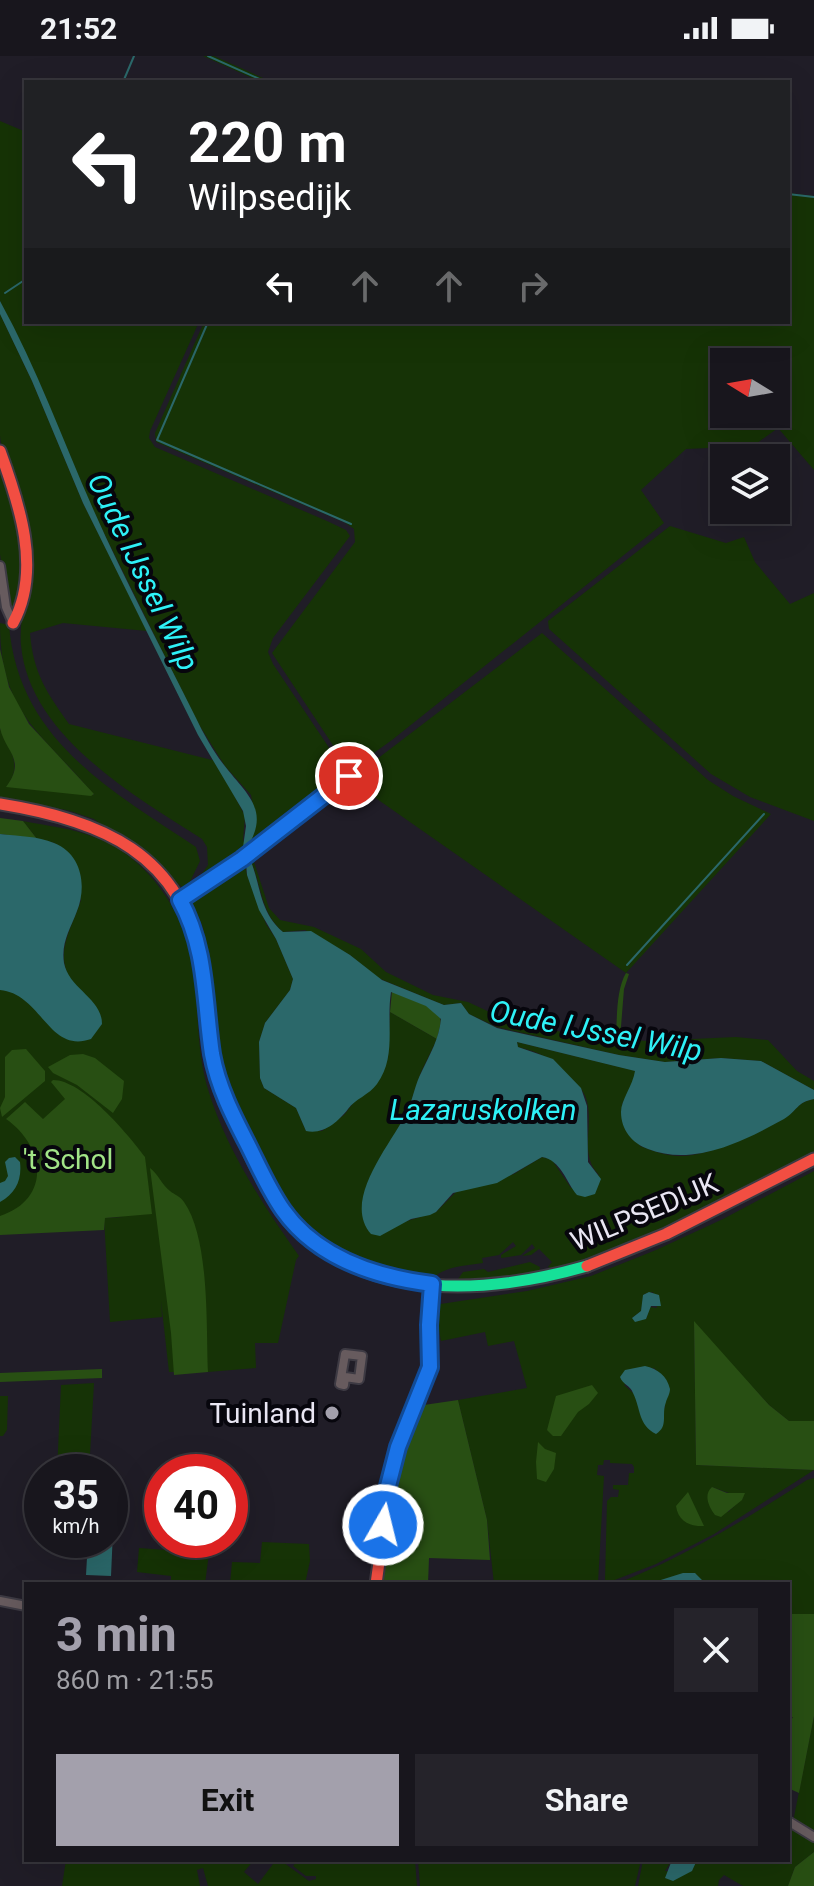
<!DOCTYPE html>
<meta charset="utf-8">
<style>
:root{--surface:#18161d;--page:#25232a;--text:#f1f3f6;--muted:#9f9fa4;--line:#36353b;--accent:#a3a0ac}
body{margin:0;font-family:Roboto,sans-serif;background:var(--page);color:var(--text);height:100vh;display:flex;flex-direction:column;font-size:30px;white-space:nowrap}
*{box-sizing:border-box;margin:0}
p{font-size:26px;color:var(--muted)}
.icon{flex:none;width:44px;height:44px;fill:none;stroke:currentColor;stroke-width:2;stroke-linecap:round;stroke-linejoin:round}
.map{position:relative;flex:1;overflow:hidden}
.panel{position:absolute;left:24px;top:1526px;width:766px;height:280px;display:flex;flex-direction:column;background:var(--surface);border-radius:0px;box-shadow:0 8px 32px #0002,0 0 0 2px var(--line)}
.panel>*{flex:none}
.banner{position:absolute;left:24px;top:24px;width:766px;height:244px;border-radius:0px;box-shadow:0 8px 32px #0002,0 0 0 2px var(--line);background:#202124;color:#fff;overflow:hidden}
.needle{width:52px;rotate:281deg}
.buttons{position:absolute;left:710px;top:292px;display:grid;gap:16px}
.buttons a{display:grid;place-items:center;width:80px;height:80px;border-radius:0px;background:var(--surface);box-shadow:0 8px 32px #0002,0 0 0 2px var(--line);font-size:40px}
.speed{position:absolute;left:24px;top:1398px;display:flex;gap:16px;font-size:40px;font-weight:700;text-align:center}
.speed>*{display:grid;place-content:center;width:104px;height:104px;border-radius:50%;background:var(--surface);box-shadow:0 8px 32px #0002,0 0 0 2px var(--line);line-height:1}
.speed small{font-size:20px;font-weight:400}
.speed .limit{border:12px solid #d22;background:#fff;color:#111}
.pin{position:absolute;display:grid;place-items:center;width:68px;height:68px;color:#fff;margin:-34px;border:4px solid #fff;border-radius:50%;box-shadow:0 2px 8px #0007}
.me{position:absolute;width:88px;margin:-44px;rotate:8deg;stroke-linejoin:round;filter:drop-shadow(0 0 6px #0008)}
.turn{display:flex;align-items:center;gap:28px;height:168px;padding:0 32px;font-size:36px}
.turn .icon{width:104px;height:104px;stroke-width:2.5}
.turn b{display:block;font-size:56px;line-height:68px}
.lanes{display:flex;align-items:center;height:76px;padding:0 32px;background:#0003;justify-content:center;gap:40px;direction:ltr}
.lanes .off{opacity:.35}
.round{display:grid;place-items:center;flex:none;width:84px;height:84px;border-radius:0px;background:var(--page)}
.summary{display:flex;align-items:center;justify-content:space-between;height:136px;padding:0 32px}
h1{font-size:48px;font-weight:700;line-height:60px;color:var(--accent)}
.button{display:flex;gap:16px;margin-top:auto;padding:16px 32px}
.button a{flex:1;height:92px;border-radius:0px;background:var(--accent);color:#111;font-size:32px;font-weight:700;line-height:92px;text-align:center}
.button a+a{background:var(--page);color:var(--text)}
.status{display:flex;justify-content:space-between;align-items:center;height:56px;padding:0 40px;background:var(--surface);direction:ltr}
.status svg{height:22px;fill:currentColor}
.map>svg:first-child{display:block}
.green{fill:#163306;fill-rule:evenodd}
.forest{fill:#284f13}
.sand{fill:#2a2207}
.water{fill:#2b686a}
.lines{fill:none;stroke-linecap:round;stroke-linejoin:round}
.stream{stroke:#2b686a;stroke-width:2}
.street-casing{stroke:#3d3a43;stroke-width:12}
.fast-casing{stroke:#3d3a43;stroke-width:15}
.jam-casing{stroke:#3d3a43;stroke-width:15}
.street{stroke:#675b5e;stroke-width:8}
.fast{stroke:#16e098;stroke-width:11}
.jam{stroke:#f24e42;stroke-width:11}
.route-casing{stroke:#114b97;stroke-width:20}
.route{stroke:#1a73e8;stroke-width:14}
.poi-dot{fill:#a3a0ac;stroke:#07060d;stroke-width:3}
.labels{text-anchor:middle;stroke-width:8;stroke-linejoin:round;paint-order:stroke}
.park-label{font-size:28px;fill:#a2e587;stroke:#07060d}
.street-label{font-size:28px;fill:#e9e6f3;stroke:#07060d}
.poi-label{font-size:28px;fill:#e9e6f3;stroke:#07060d;text-anchor:end}
.water-label{font-size:30px;font-style:italic;fill:#2ef1f7;stroke:#07060d}
</style>
<div class="status"><b>21:52</b><svg viewBox="0 0 49 12"><path d="M0 12V9h3v3zM5 12V6h3v6zM10 12V3h3v9zM15 12V0h3v12zM26 1h20v11H26zM47 4h2v5h-2z"/></svg></div>
<div class="map">
<svg width="814" height="1830" viewBox="0 0 814 1830">
<rect width="100%" height="100%" fill="#201d27"/>
<path class="green" d="M 203,0 L 214,0 L 272,26 L 261,26 Z
M 0,65 L 26,76 L 26,266 L 199,266 L 150,375 L 149,382 L 155,391 L 327,465 L 346,474 L 350,480 L 273,582 L 268,596 L 273,608 L 344,714 L 344,719 L 241,801 L 191,833 L 208,809 L 207,791 L 202,783 C 133,739 29,679 21,589 C 18,556 34,525 31,492 C 28,466 19,440 11,415 C 7,404 1,392 0,380 C 0,340 0,298 0,258 L 32,325 L 83,447 L 147,575 L 63,567 L 30,577 C 33,617 47,637 69,668 L 216,705 L 245,760 L 243,784 L 249,791 L 256,765 L 251,739 L 225,710 L 198,667 L 94,457 L 42,333 L 0,245 Z
M 788,137 L 814,140 L 814,414 L 778,372 L 753,390 L 686,393 L 641,434 L 664,467 L 392,684 L 353,712 L 346,709 L 272,597 L 355,486 L 354,473 L 344,466 L 156,386 L 155,377 L 204,266 L 788,266 ZM 724,306 L 776,306 L 776,358 L 724,358 Z
M 0,406 L 21,475 L 25,508 L 15,557 L 8,554 L 0,498 Z
M 670,470 L 726,487 L 744,481 L 755,506 L 790,548 L 814,537 L 814,765 L 750,741 L 711,718 L 549,573 L 548,565 Z
M 0,567 L 9,569 C 18,683 110,734 196,791 L 200,805 L 186,834 L 94,763 L 67,754 L 0,744 L 0,673 C 11,693 22,711 7,730 L 94,739 C 42,676 0,658 0,567 Z
M 542,577 L 708,724 L 733,740 L 771,758 L 626,917 L 357,729 L 347,726 Z
M 23,765 C 47,770 72,772 94,781 C 146,799 186,857 193,910 C 199,949 196,992 207,1030 C 225,1092 263,1149 299,1200 L 296,1204 L 278,1287 L 255,1287 L 256,1312 L 208,1316 L 169,1316 L 161,1245 L 162,1261 L 110,1266 L 104,1162 L 124,1161 L 105,1160 L 0,1178 L 0,916 L 72,926 C 53,896 72,873 81,844 L 55,787 L 37,783 Z
M 250,803 L 253,803 L 269,852 L 280,864 L 314,871 L 361,893 L 386,916 L 433,939 L 468,946 L 511,966 L 593,982 L 648,985 L 736,981 L 768,984 L 797,1015 L 814,1025 L 814,1034 L 761,1005 L 721,1002 L 665,1006 L 619,999 L 497,971 L 469,958 L 461,947 L 444,949 L 378,922 L 350,899 L 305,874 L 283,876 C 260,856 262,829 250,803 Z
M 244,804 L 247,819 L 266,868 L 276,883 L 293,923 L 290,934 L 265,967 L 259,986 L 260,1022 L 264,1032 L 296,1052 L 306,1075 L 322,1075 L 344,1059 L 388,1002 L 390,956 L 437,983 L 421,1016 L 407,1057 L 370,1121 L 362,1153 L 401,1167 L 436,1156 L 457,1135 L 514,1118 L 542,1101 L 552,1104 L 571,1132 L 599,1119 C 578,1098 595,1068 586,1042 C 582,1031 573,1025 566,1018 C 552,1002 539,996 518,991 L 517,986 L 636,1015 L 631,1033 L 622,1048 L 640,1090 C 652,1095 664,1099 677,1100 C 705,1102 758,1077 783,1063 C 797,1055 797,1046 814,1043 L 814,1098 L 670,1172 L 608,1198 L 554,1215 L 548,1211 L 552,1206 L 539,1193 L 531,1199 L 522,1200 L 535,1192 L 532,1188 L 521,1199 L 501,1202 L 501,1199 L 516,1190 L 513,1186 L 499,1199 L 482,1202 L 483,1207 C 464,1210 444,1210 431,1224 C 386,1218 335,1202 303,1169 C 281,1148 268,1118 254,1091 C 238,1059 225,1029 218,994 C 210,954 214,911 203,872 C 200,862 194,854 190,844 L 191,841 Z
M 814,1115 L 814,1365 L 789,1365 L 769,1349 L 694,1267 L 696,1409 L 814,1414 L 714,1478 L 656,1508 L 607,1527 L 605,1525 L 607,1445 L 611,1441 L 618,1441 L 619,1434 L 613,1433 L 613,1429 L 628,1429 L 629,1417 L 634,1417 L 634,1411 L 632,1408 L 610,1407 L 610,1404 L 604,1404 L 603,1409 L 598,1409 L 597,1419 L 604,1420 L 598,1527 L 494,1528 L 487,1464 L 458,1344 L 527,1332 L 514,1285 L 488,1290 L 485,1276 L 441,1285 L 434,1249 L 527,1235 L 591,1220 L 656,1194 L 723,1163 ZM 653,1236 L 657,1252 L 650,1251 L 646,1263 L 632,1262 L 641,1255 L 644,1238 ZM 654,1312 L 665,1323 L 665,1352 L 633,1337 L 624,1329 ZM 712,1431 L 743,1442 L 728,1456 Z
M 530,1206 L 540,1211 L 539,1218 L 499,1225 L 460,1226 L 458,1223 L 463,1216 L 484,1213 L 488,1216 Z
M 94,1327 L 89,1416 L 57,1416 L 61,1329 Z
M 0,1340 L 8,1340 L 7,1374 L 3,1380 L 0,1380 Z
M 814,1422 L 814,1558 L 788,1558 L 788,1528 L 615,1528 C 684,1502 745,1463 807,1424 Z
M 262,1486 L 309,1488 L 310,1505 L 305,1528 L 230,1528 L 232,1506 L 260,1507 Z
M 139,1492 L 209,1497 L 205,1528 L 171,1528 L 171,1520 L 137,1516 Z
M 814,1660 L 814,1778 L 793,1766 Z
M 788,1770 L 814,1785 L 814,1796 L 795,1811 L 788,1830 L 743,1830 L 724,1819 L 719,1824 L 718,1830 L 638,1830 L 643,1804 L 672,1804 L 665,1815 L 689,1816 L 697,1804 L 788,1804 Z
M 66,1804 L 254,1804 L 244,1816 L 258,1828 L 276,1804 L 280,1804 L 309,1825 L 316,1823 L 316,1820 L 306,1820 L 293,1810 L 298,1804 L 415,1804 L 417,1830 L 208,1830 L 203,1812 L 197,1814 L 200,1830 L 62,1830 Z
M 418,1804 L 641,1804 L 635,1830 L 420,1830 Z"/>
<path class="forest" d="M 0,593 L 9,631 L 29,668 L 94,738 L 91,740 L 6,731 C 27,703 5,696 0,672 C 0,649 0,617 0,593 Z
M 0,762 L 23,765 L 37,783 L 0,778 Z
M 626,917 L 629,918 L 624,933 L 620,983 L 616,983 C 617,963 616,934 626,917 Z
M 392,935 C 404,939 435,949 440,962 C 442,967 438,977 437,983 L 390,956 Z
M 26,993 L 45,1015 L 45,1025 L 2,1061 L 0,1052 L 5,1041 L 5,1001 L 12,994 Z
M 83,998 L 95,1002 L 124,1025 L 122,1043 L 113,1057 L 77,1029 L 53,1017 L 48,1011 L 70,999 Z
M 53,1024 C 83,1024 128,1078 145,1101 L 152,1158 L 105,1162 L 104,1174 L 0,1179 L 0,1160 C 52,1143 45,1090 6,1063 L 25,1046 L 43,1063 L 65,1043 L 51,1026 Z
M 150,1112 C 158,1118 162,1129 170,1135 C 175,1139 180,1140 184,1146 C 210,1183 206,1271 208,1316 L 174,1319 L 171,1277 Z
M 694,1265 L 769,1349 L 789,1365 L 814,1365 L 814,1414 L 696,1409 Z
M 102,1313 L 102,1322 L 0,1326 L 0,1317 Z
M 592,1329 L 598,1337 L 589,1348 L 578,1356 L 561,1380 L 553,1380 L 547,1374 L 556,1340 Z
M 458,1344 L 487,1464 L 490,1504 L 429,1502 L 428,1528 L 378,1528 L 392,1421 L 417,1350 Z
M 538,1386 L 545,1393 L 556,1397 L 554,1413 L 546,1426 L 537,1423 L 536,1406 Z
M 712,1431 L 727,1437 L 745,1437 L 742,1444 L 721,1461 L 715,1459 C 709,1451 703,1439 712,1431 Z
M 688,1436 L 704,1470 C 690,1471 678,1465 676,1450 Z
M 788,1558 L 814,1558 L 814,1660 L 799,1737 L 788,1732 L 788,1669 L 793,1661 L 788,1662 Z
M 814,1796 L 814,1830 L 788,1830 L 795,1811 Z"/>
<path class="sand" d="M 53,1484 L 85,1484 L 84,1501 L 53,1499 Z"/>
<path class="water" d="M 0,245 C 37,312 63,385 94,455 C 125,525 162,593 196,662 C 203,677 213,695 224,709 C 246,738 271,753 247,792 L 243,791 L 246,770 L 243,755 L 198,679 L 83,447 L 32,325 L 0,258 Z
M 0,778 C 17,780 38,780 54,787 C 82,798 87,830 77,855 C 70,874 61,886 64,907 C 69,933 102,942 102,968 L 91,983 C 48,998 42,938 0,934 Z
M 250,803 C 261,829 259,856 283,876 L 311,875 L 350,899 L 382,924 L 444,949 L 461,947 L 469,958 L 497,972 L 619,999 L 665,1006 L 721,1002 L 761,1005 L 814,1034 L 814,1043 C 797,1046 797,1055 784,1063 C 744,1085 694,1111 648,1093 C 632,1087 621,1074 621,1056 C 621,1044 633,1029 635,1015 L 517,986 L 518,991 L 553,1003 L 581,1032 L 587,1050 L 588,1106 L 601,1123 L 595,1138 L 585,1141 L 577,1139 C 566,1126 561,1104 542,1101 L 497,1127 L 453,1137 L 436,1156 L 430,1159 L 411,1163 L 380,1180 L 371,1178 C 341,1144 392,1087 407,1056 C 413,1043 415,1028 422,1015 C 430,998 439,983 441,963 L 426,950 L 391,936 C 386,967 397,1001 377,1028 C 369,1039 355,1043 348,1053 C 338,1066 323,1079 306,1075 L 296,1052 L 264,1032 L 260,1022 L 259,986 L 265,967 L 290,934 L 293,923 L 276,883 L 259,854 L 247,819 L 246,807 Z
M 15,1101 L 20,1106 C 22,1124 16,1137 0,1146 L 0,1127 L 5,1125 L 8,1120 L 5,1106 L 9,1102 Z
M 649,1236 L 659,1239 L 661,1250 L 651,1250 L 646,1263 L 635,1266 L 632,1262 L 641,1255 L 643,1239 Z
M 645,1310 C 658,1313 667,1320 670,1333 C 670,1338 667,1342 666,1346 C 661,1359 669,1370 656,1378 C 638,1369 641,1353 633,1337 C 630,1329 623,1329 620,1321 L 625,1314 Z
M 110,1474 L 113,1475 L 111,1520 L 86,1519 L 88,1484 L 110,1484 Z
M 683,1517 L 695,1517 L 706,1528 L 648,1528 Z
M 672,1804 L 697,1804 L 692,1815 L 673,1825 L 665,1822 Z"/>
<g class="lines">
<path class="stream" d="M 208,0 L 266,26
M 123,26 L 134,0
M 788,138 L 814,141
M 5,237 L 26,223
M 208,266 L 157,384 L 351,468
M 627,909 L 764,758"/>
<defs>
<path id="street" d="M 0,510 L 6,551 L 13,567
M 345,1298 L 362,1300 L 359,1323 L 345,1321 L 344,1329 L 340,1328 Z
M 0,1545 L 26,1550
M 788,1765 L 814,1781"/>
<path id="fast" d="M 180,844 L 242,803 L 349,720
M 225,1040 C 242,1083 263,1133 295,1168 C 368,1248 493,1237 587,1210"/>
<path id="jam" d="M 0,395 C 19,447 42,514 13,567
M 0,748 C 100,764 183,797 201,908 C 208,952 208,997 225,1040
M 587,1210 L 666,1178 L 814,1103
M 376,1528 L 392,1411 L 430,1311 L 429,1269 L 432,1228"/>
</defs>
<use href="#street" class="street-casing"/>
<use href="#fast" class="fast-casing"/>
<use href="#jam" class="jam-casing"/>
<use href="#street" class="street"/>
<use href="#fast" class="fast"/>
<use href="#jam" class="jam"/>
</g>
<g class="lines">
<defs>
<path id="route" d="M 349,720 L 242,803 L 180,844 C 207,893 204,945 212,998 C 218,1031 233,1060 248,1089 C 259,1111 269,1134 283,1154 C 317,1202 376,1221 432,1228 L 429,1269 L 430,1311 L 398,1391 L 388,1430 L 383,1469"/>
</defs>
<use href="#route" class="route-casing"/>
<use href="#route" class="route"/>
</g>
<circle class="poi-dot" cx="332" cy="1357" r="8"/>
<g class="labels">
<g class="park-label">
<text x="68" y="1113">'t Schol</text>
</g>
<g class="street-label">
<text transform="translate(644 1156) rotate(-23)" y="10">WILPSEDIJK</text>
</g>
<g class="poi-label">
<text x="316" y="1367">Tuinland</text>
</g>
<g class="water-label">
<text transform="translate(143 516) rotate(64)" y="10">Oude IJssel Wilp</text>
<text transform="translate(596 975) rotate(11)" y="10">Oude IJssel Wilp</text>
<text x="483" y="1064">Lazaruskolken</text>
</g>
</g>
</svg>
<div class="buttons">
<a><svg class="needle" viewBox="-14 -14 28 28"><path d="M0-13l5 13h-10z" fill="#e53935"/><path d="M0 13l5-13h-10z" fill="#9f9fa4"/></svg></a>
<a><svg class="icon" aria-label="layers" viewBox="0 0 24 24"><path d="M12 4l9 5-9 5-9-5zM3 14l9 5 9-5"/></svg></a>
</div>
<div class="speed"><div>35<small>km/h</small></div><div class="limit">40</div></div>
<div class="pin" style="left:349px;top:720px;background:#d93025"><svg class="icon" aria-label="arrive" viewBox="0 0 24 24"><path d="M6 21V4h12l-3 4 3 4H6"/></svg></div>
<svg class="me" style="left:383px;top:1469px" viewBox="-20 -20 40 40"><circle r="17" fill="#1a73e8" stroke="#fff" stroke-width="3"/><path d="M0-11L8 9 0 5-8 9z" fill="#fff"/></svg>
<div class="banner">
<div class="turn"><svg class="icon" aria-label="left" viewBox="0 0 24 24"><path d="M17 20v-9H6M10 6l-5 5 5 5"/></svg><div><b>220 m</b>Wilpsedijk</div></div>
<div class="lanes"><svg class="icon" aria-label="left" viewBox="0 0 24 24"><path d="M17 20v-9H6M10 6l-5 5 5 5"/></svg><svg class="icon off" aria-label="ahead" viewBox="0 0 24 24"><path d="M12 20V5M6 11l6-6 6 6"/></svg><svg class="icon off" aria-label="ahead" viewBox="0 0 24 24"><path d="M12 20V5M6 11l6-6 6 6"/></svg><svg class="icon off" aria-label="right" viewBox="0 0 24 24"><path d="M7 20v-9h11M14 6l5 5-5 5"/></svg></div>
</div>
<section class="panel">
<div class="summary"><div><h1>3 min</h1><p>860 m · 21:55</p></div><a class="round"><svg class="icon" aria-label="close" viewBox="0 0 24 24"><path d="M6 6l12 12M18 6L6 18"/></svg></a></div>
<div class="button"><a>Exit</a><a>Share</a></div>
</section>
</div>
